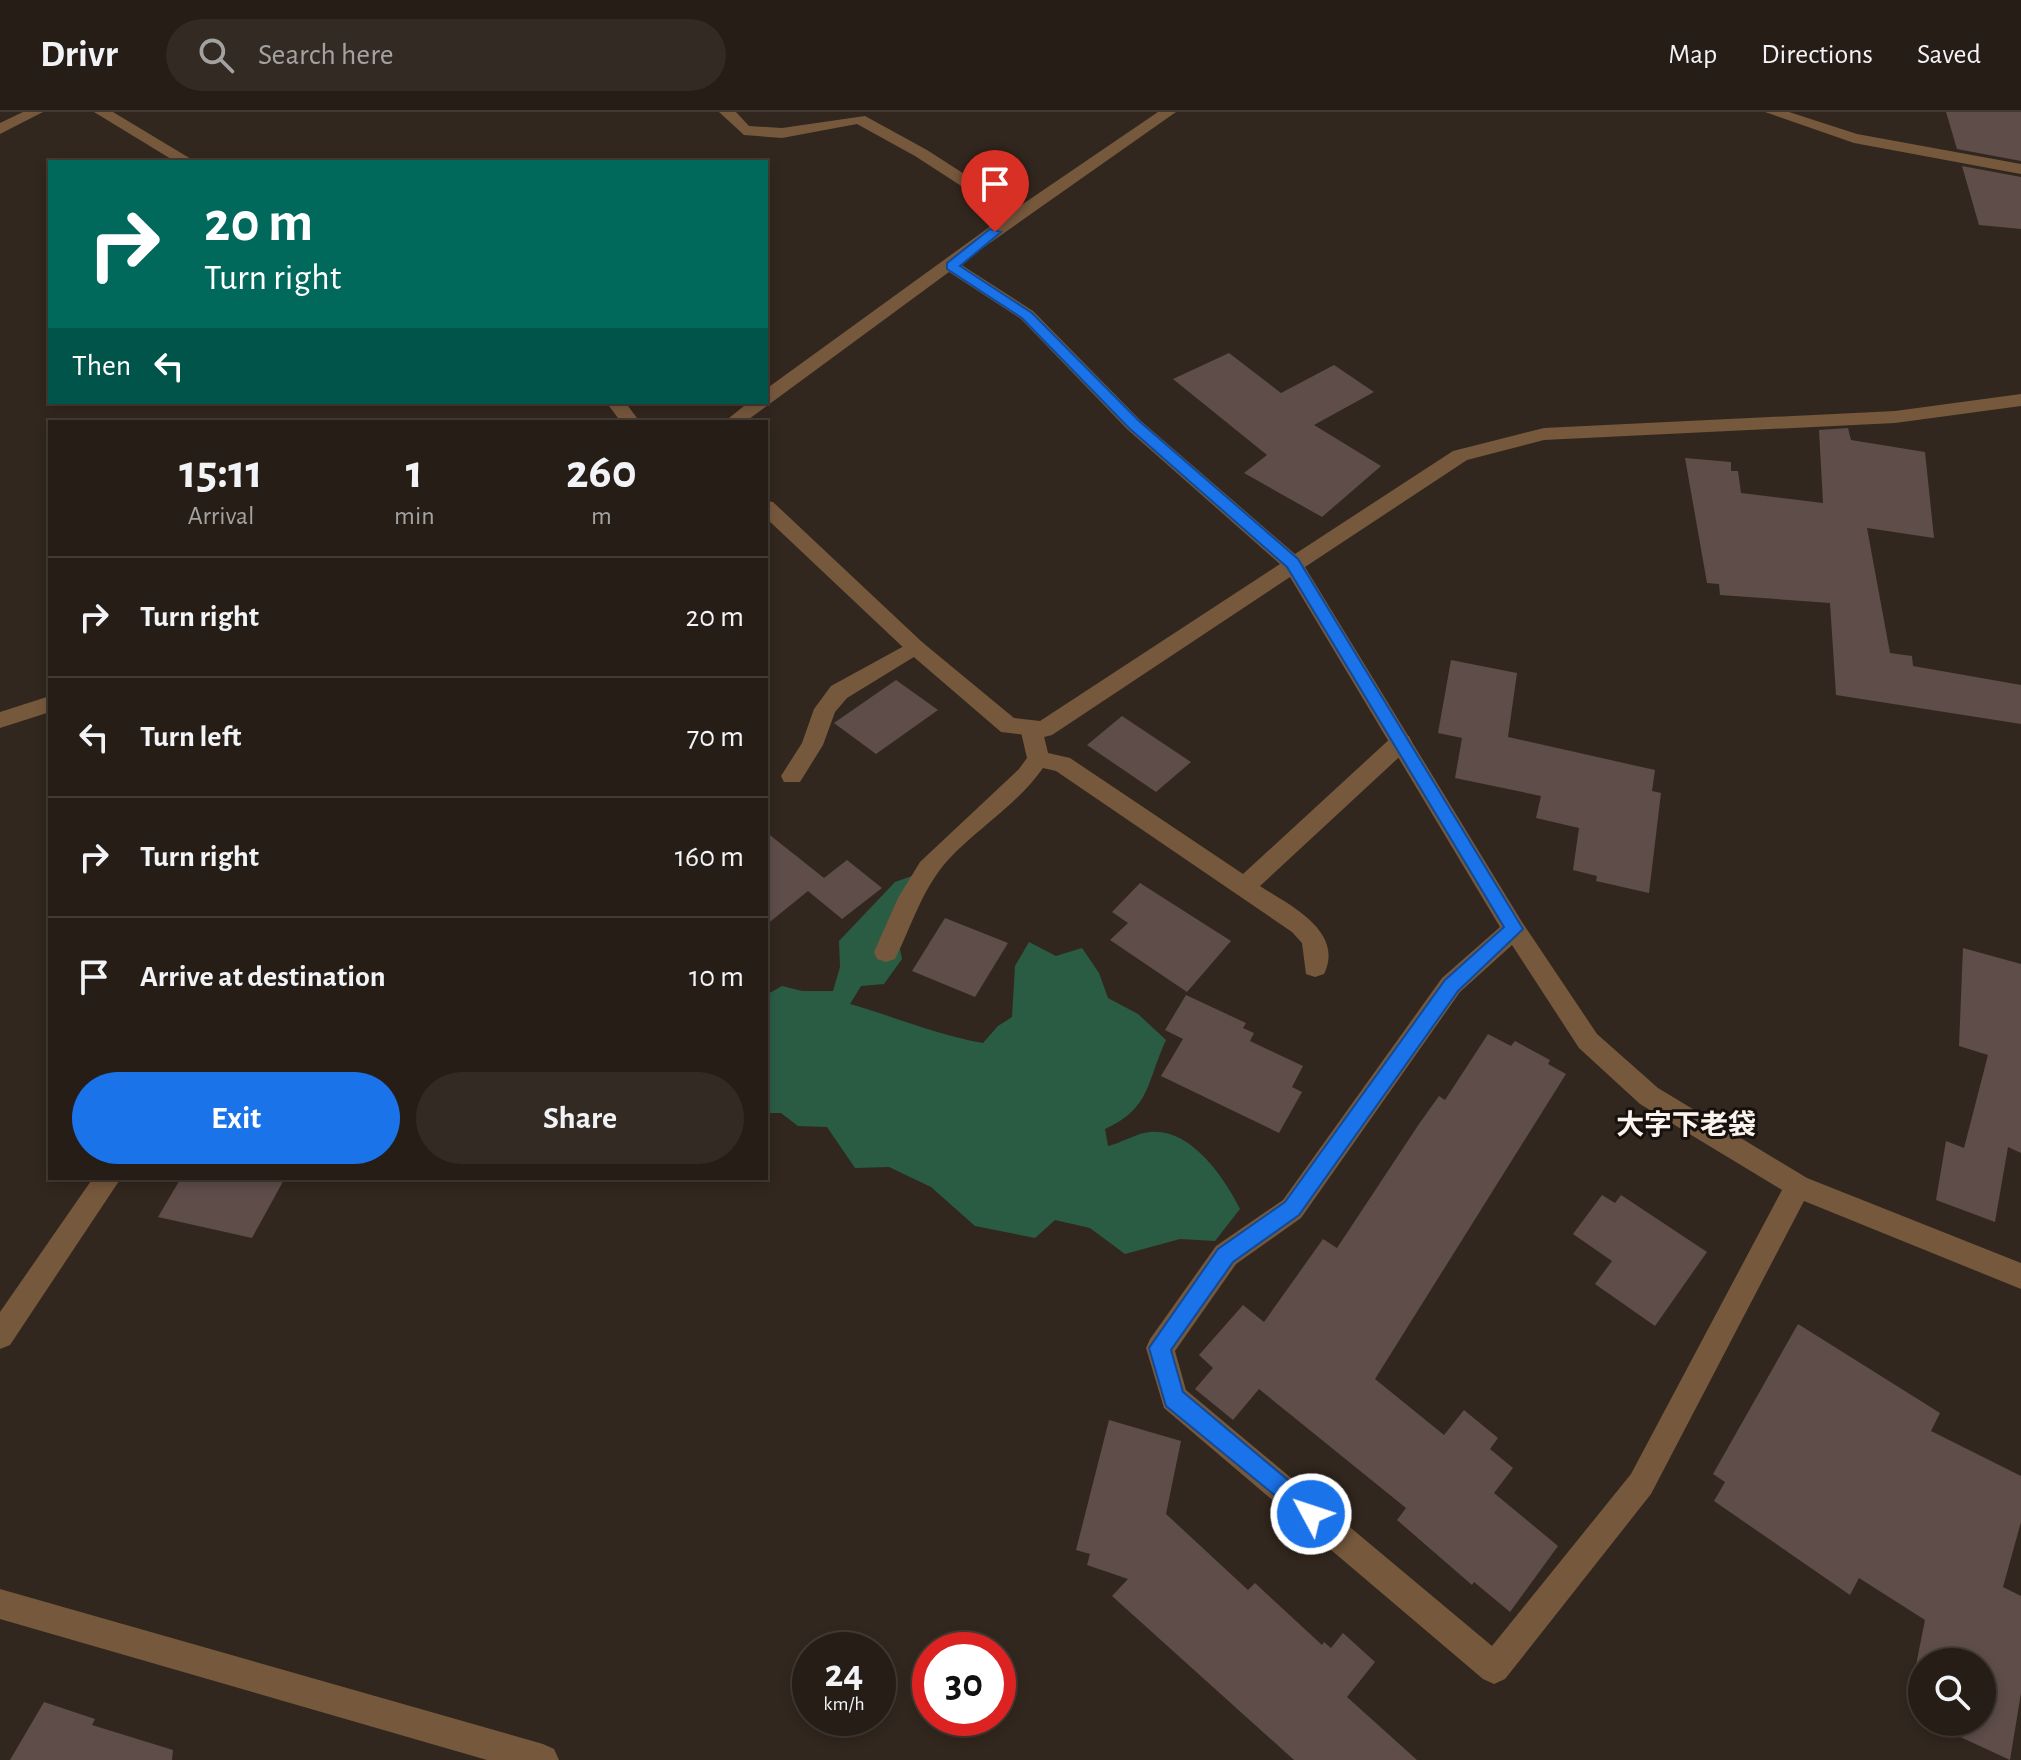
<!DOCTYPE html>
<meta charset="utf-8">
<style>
:root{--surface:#261d16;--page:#322a23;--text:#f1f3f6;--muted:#a4a2a1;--line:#423b35;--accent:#1a73e8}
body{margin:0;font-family:"Alegreya Sans","Noto Sans JP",sans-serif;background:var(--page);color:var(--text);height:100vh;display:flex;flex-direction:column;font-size:30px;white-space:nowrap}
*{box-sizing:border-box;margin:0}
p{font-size:26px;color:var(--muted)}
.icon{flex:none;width:44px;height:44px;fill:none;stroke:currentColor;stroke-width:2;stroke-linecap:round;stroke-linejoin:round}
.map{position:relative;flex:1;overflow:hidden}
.side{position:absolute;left:48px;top:308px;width:720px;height:760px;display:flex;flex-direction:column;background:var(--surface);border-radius:0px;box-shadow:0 4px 12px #0003,0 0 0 2px var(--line)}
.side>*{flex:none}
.banner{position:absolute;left:48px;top:48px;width:720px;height:244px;border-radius:0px;box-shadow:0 4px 12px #0003,0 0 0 2px var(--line);background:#00695c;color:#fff;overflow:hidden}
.fabs{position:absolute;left:1908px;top:1536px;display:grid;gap:16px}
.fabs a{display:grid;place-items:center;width:88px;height:88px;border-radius:50%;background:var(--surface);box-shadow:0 4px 12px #0003,0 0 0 2px var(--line);font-size:40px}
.speed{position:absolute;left:792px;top:1520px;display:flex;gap:16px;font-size:40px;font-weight:700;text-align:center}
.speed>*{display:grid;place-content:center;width:104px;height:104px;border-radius:50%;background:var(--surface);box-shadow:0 4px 12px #0003,0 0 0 2px var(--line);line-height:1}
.speed small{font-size:20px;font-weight:400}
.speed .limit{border:12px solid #d22;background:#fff;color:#111}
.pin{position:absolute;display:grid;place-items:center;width:68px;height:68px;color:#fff;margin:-82px -34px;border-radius:50% 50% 50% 0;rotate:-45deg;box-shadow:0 0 8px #0007}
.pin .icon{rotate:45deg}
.me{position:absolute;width:88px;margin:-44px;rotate:310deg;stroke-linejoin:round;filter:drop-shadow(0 0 6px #0008)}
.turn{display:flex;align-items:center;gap:28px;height:168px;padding:0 24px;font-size:36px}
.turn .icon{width:104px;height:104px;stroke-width:2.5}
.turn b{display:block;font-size:56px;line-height:68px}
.then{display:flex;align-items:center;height:76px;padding:0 24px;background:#0003;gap:16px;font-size:30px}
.eta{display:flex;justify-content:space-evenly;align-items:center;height:136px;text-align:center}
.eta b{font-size:48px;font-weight:700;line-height:56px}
.primary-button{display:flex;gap:16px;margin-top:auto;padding:16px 24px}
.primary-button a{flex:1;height:92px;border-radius:48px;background:var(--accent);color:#fff;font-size:32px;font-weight:700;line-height:92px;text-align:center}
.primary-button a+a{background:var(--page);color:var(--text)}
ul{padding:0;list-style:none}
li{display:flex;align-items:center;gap:24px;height:120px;padding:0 24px;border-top:2px solid var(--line)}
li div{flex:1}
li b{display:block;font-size:30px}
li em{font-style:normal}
header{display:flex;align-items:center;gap:48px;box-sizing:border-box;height:112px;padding:0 40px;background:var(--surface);border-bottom:2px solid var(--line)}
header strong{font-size:38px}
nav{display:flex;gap:44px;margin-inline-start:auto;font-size:28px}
.search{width:560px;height:72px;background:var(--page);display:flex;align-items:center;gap:20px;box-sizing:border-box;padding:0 28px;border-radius:44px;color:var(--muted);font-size:30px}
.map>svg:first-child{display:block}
.forest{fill:#2a5c44}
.building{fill:#5e4d49}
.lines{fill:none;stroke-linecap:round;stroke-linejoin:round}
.service{fill:#76583c;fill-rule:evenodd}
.minor{fill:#76583c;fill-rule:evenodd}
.route{fill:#1a73e8;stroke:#114b97;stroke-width:2}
.labels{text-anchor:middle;stroke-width:6;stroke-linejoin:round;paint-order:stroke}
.quarter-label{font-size:28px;font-weight:bold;fill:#fbf3ed;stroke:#16110d}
</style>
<header>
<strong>Drivr</strong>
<div class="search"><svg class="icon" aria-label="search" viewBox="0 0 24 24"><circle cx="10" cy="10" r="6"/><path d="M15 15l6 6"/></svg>Search here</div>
<nav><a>Map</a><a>Directions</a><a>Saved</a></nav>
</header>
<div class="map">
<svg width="2021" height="1648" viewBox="0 0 2021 1648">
<rect width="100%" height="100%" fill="#32271e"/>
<path class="forest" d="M 912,764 L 894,807 L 902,847 L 884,872 L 861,874 L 850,892 C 895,905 937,923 983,931 L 998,914 L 1012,905 L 1015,854 L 1029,830 L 1056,844 L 1082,836 L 1099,861 L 1108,886 L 1138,902 L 1166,928 C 1146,971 1151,996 1105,1017 L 1108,1034 C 1120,1031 1132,1024 1144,1021 C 1187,1011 1224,1064 1240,1097 L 1215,1129 L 1180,1127 L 1125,1142 L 1090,1116 L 1055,1108 L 1035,1126 L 975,1114 L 931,1075 L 889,1055 L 855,1056 L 827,1015 L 798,1014 L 781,1001 L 766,1001 L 766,883 L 782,874 L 802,879 L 833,879 L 840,855 L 839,829 L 895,770 Z"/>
<path class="building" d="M 1946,0 L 2021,0 L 2021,49 L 1957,37 Z
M 1962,54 L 2021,65 L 2021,117 L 1979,113 Z
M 1229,241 L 1281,281 L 1334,253 L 1374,280 L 1314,313 L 1381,354 L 1322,405 L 1244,361 L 1267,343 L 1173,267 Z
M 1848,316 L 1851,328 L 1925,340 L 1934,426 L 1867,416 L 1890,541 L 1912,544 L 1913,554 L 2021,573 L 2021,612 L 1836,583 L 1830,491 L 1720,483 L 1719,472 L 1707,471 L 1685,346 L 1731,350 L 1731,359 L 1738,359 L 1741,381 L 1823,391 L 1819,318 Z
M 1451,548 L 1517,561 L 1508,625 L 1655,658 L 1652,679 L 1661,681 L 1649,781 L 1596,769 L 1597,764 L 1573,758 L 1579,716 L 1536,706 L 1541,684 L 1455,666 L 1462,626 L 1438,621 Z
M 896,568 L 938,598 L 876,642 L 834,611 Z
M 1122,604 L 1191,650 L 1156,680 L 1087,633 Z
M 766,720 L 824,766 L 847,748 L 882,776 L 842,807 L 808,779 L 766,813 Z
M 1140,771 L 1231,829 L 1187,880 L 1110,828 L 1128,811 L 1112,800 Z
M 945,806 L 1008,831 L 975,885 L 912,859 Z
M 1963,836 L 2021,852 L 2021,1041 L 2008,1035 L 1995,1110 L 1936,1088 L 1946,1029 L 1964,1036 L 1988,943 L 1959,934 Z
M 1186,883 L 1246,911 L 1243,916 L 1254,921 L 1250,929 L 1303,954 L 1292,975 L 1302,980 L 1279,1021 L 1161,964 L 1183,927 L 1165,918 Z
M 1488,922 L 1511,934 L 1515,929 L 1550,948 L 1548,952 L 1566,962 L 1375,1267 L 1444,1323 L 1464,1298 L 1498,1326 L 1490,1337 L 1513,1356 L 1494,1381 L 1558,1434 L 1510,1500 L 1474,1470 L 1472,1473 L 1397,1408 L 1406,1396 L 1259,1277 L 1233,1308 L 1195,1277 L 1213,1256 L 1199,1243 L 1243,1193 L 1264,1210 L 1323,1127 L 1337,1136 L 1419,1012 L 1439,984 L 1445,988 Z
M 181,1066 L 285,1066 L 252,1126 L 158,1105 Z
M 1602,1083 L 1615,1091 L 1621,1083 L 1707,1140 L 1655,1214 L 1595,1172 L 1612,1149 L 1573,1122 Z
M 1798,1212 L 1940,1301 L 1931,1319 L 2021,1364 L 2021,1410 L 2003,1475 L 2021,1484 L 2021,1581 L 2010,1648 L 1956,1623 L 1958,1610 L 1982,1610 L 1982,1550 L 1922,1550 L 1922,1589 L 1910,1583 L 1925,1508 L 1859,1466 L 1850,1483 L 1714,1389 L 1725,1370 L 1713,1362 Z
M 1109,1308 L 1181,1329 L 1166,1402 L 1248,1478 L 1255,1471 L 1322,1533 L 1324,1530 L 1331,1536 L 1343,1521 L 1375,1550 L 1347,1585 L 1417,1648 L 1294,1648 L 1112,1484 L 1128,1467 L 1087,1453 L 1090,1442 L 1076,1438 Z
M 44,1590 L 95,1607 L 92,1613 L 173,1638 L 172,1648 L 10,1648 Z"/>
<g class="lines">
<path class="service" d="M 915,528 L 922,530 L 926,535 L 922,540 L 847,586 L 835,600 L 823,633 L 800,670 L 784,670 L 781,664 L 802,631 L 814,597 L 831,574 Z
M 1031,608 L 1042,616 L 1048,641 L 1070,646 L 1243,762 L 1393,624 L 1409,624 L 1412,630 L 1409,636 L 1260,774 C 1289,793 1345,819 1324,862 L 1315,865 L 1306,862 L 1302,831 L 1292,820 L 1056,659 L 1043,656 C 1017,693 979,715 948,748 C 922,777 912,813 895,847 L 886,850 L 877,847 L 874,840 L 898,786 L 920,750 L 1019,657 L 1027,646 L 1020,616 Z"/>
<path class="minor" d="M 23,0 L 43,0 L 0,22 L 0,11 Z
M 94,0 L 113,0 L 196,50 L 176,50 Z
M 719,0 L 736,0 L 749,14 L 782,16 L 865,4 L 927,38 L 1017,96 L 1158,0 L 1176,0 L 960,152 L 1033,199 L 1141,309 L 1295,442 L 1453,339 L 1544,316 L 1895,299 L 2021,282 L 2021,294 L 1895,311 L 1544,328 L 1467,348 L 1305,455 L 1522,810 L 1597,922 L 1658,976 L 1807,1066 L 2021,1151 L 2021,1177 L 1804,1089 L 1651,1382 L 1505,1567 L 1494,1572 L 1483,1567 L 1164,1296 L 1146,1236 L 1150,1227 L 1216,1134 L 1283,1088 L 1442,866 L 1500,815 L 1290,465 L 1052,623 L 1044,625 L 1001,620 L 908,540 L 766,406 L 766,389 L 773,390 L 922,530 L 1014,606 L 1040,609 L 1280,452 L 1127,317 L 1021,207 L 949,160 L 745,310 L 724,310 L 749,290 L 766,290 L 766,277 L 1006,103 L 915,44 L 857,12 L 782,26 L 744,23 ZM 1512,833 L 1579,936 L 1640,992 L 1782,1078 L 1631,1362 L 1492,1534 L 1186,1278 L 1175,1239 L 1236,1152 L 1301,1106 L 1460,880 Z
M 1765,0 L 1789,0 L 1857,22 L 2021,52 L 2021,62 L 1854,31 Z
M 606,290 L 625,290 L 640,310 L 621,310 Z
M 50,584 L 50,600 L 0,616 L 0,600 Z
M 93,1066 L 121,1066 L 10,1233 L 0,1237 L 0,1200 Z
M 0,1477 L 543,1632 L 554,1637 L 559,1648 L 487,1648 L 0,1507 Z"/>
</g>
<path class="route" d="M 990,117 L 1001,120 L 960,154 L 1032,201 L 1139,309 L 1298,447 L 1523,817 L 1458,879 L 1299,1103 L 1233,1150 L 1171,1238 L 1183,1280 L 1319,1394 L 1322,1402 L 1319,1410 L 1311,1413 L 1166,1294 L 1149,1236 L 1218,1137 L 1285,1090 L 1445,868 L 1504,815 L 1287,455 L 1129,316 L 1022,206 L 947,157 L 947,151 Z"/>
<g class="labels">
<g class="quarter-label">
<text x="1686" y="1022">大字下老袋</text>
</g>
</g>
</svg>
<div class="fabs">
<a><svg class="icon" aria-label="search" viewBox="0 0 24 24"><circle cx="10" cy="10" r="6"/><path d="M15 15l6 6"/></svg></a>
</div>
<div class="speed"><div>24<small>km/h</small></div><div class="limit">30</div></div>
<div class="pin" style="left:995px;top:120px;background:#d93025"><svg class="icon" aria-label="arrive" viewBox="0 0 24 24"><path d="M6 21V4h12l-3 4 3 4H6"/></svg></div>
<svg class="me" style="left:1311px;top:1402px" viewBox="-20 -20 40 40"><circle r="17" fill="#1a73e8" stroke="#fff" stroke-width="3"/><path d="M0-11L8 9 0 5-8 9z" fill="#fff"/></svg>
<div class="banner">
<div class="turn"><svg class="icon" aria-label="right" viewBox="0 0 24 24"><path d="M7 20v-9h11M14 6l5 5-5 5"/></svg><div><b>20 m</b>Turn right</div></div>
<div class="then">Then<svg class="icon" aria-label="left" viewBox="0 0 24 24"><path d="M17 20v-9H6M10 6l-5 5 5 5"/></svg></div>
</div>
<section class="side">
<div class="eta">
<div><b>15:11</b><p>Arrival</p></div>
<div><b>1</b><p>min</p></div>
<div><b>260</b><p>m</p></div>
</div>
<ul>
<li><svg class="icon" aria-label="right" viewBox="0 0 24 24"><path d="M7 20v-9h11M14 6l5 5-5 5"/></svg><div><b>Turn right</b></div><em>20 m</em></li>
<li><svg class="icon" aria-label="left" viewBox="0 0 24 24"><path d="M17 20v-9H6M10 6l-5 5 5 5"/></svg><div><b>Turn left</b></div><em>70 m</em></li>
<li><svg class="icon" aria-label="right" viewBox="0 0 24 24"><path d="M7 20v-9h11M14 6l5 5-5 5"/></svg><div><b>Turn right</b></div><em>160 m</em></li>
<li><svg class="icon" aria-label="arrive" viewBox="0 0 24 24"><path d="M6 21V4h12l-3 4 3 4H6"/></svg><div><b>Arrive at destination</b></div><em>10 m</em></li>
</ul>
<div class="primary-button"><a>Exit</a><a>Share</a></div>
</section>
</div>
